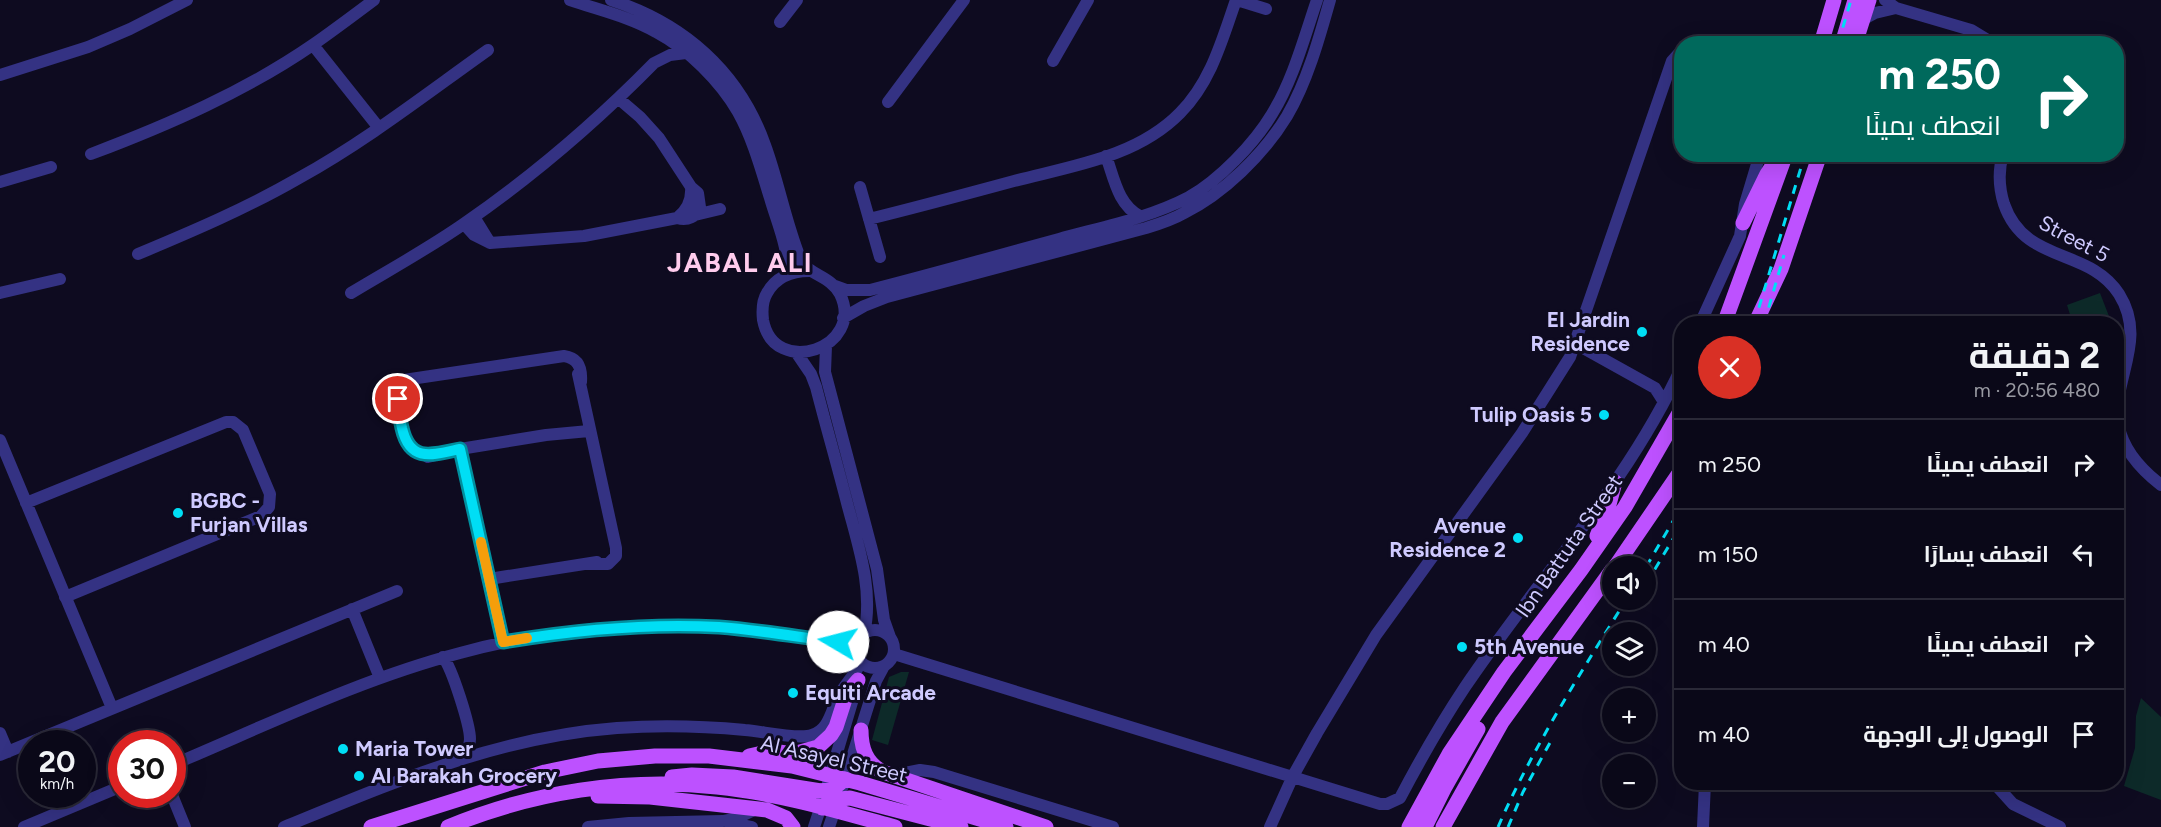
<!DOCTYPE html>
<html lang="ar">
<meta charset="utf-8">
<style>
:root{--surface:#0a0818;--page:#181625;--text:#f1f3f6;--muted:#999aa2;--line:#2a2937}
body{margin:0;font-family:Figtree,Cairo,sans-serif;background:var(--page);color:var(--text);direction:rtl;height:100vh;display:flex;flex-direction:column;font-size:22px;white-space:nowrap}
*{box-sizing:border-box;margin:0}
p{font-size:20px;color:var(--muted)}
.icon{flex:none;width:33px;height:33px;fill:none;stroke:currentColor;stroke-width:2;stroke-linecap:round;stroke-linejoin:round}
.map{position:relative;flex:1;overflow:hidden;direction:ltr}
.details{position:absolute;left:1674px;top:316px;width:450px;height:474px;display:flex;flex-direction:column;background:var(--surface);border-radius:24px;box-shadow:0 6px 24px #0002,0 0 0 2px var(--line);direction:rtl}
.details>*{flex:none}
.banner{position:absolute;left:1674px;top:36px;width:450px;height:126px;border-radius:24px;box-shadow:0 6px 24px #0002,0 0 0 2px var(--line);direction:rtl;background:#00695c;color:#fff;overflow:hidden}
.controls{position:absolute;left:1602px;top:556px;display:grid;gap:12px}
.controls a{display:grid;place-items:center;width:54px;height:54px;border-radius:50%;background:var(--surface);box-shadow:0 6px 24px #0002,0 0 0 2px var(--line);font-size:30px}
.speed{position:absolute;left:18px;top:730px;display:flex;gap:12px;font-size:30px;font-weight:700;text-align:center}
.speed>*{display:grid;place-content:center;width:78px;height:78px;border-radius:50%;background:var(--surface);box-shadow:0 6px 24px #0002,0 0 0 2px var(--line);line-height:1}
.speed small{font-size:15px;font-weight:400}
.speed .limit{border:9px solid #d22;background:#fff;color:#111}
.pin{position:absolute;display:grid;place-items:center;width:51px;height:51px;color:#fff;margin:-26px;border:3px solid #fff;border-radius:50%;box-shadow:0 2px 6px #0007}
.me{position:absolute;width:66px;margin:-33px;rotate:278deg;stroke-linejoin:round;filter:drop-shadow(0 0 4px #0008)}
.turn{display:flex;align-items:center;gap:21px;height:126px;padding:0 24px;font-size:27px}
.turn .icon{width:78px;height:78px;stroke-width:2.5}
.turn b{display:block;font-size:42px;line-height:51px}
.round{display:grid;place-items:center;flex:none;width:63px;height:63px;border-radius:32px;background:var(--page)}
.headline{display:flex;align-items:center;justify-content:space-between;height:102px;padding:0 24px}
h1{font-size:36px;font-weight:700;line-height:45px}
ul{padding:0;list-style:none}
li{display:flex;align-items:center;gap:18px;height:90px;padding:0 24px;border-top:2px solid var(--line)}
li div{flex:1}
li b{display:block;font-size:22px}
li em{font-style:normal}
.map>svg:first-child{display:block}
.green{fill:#0d2a29}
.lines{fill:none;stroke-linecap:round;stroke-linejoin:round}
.minor{stroke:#343283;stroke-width:12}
.major{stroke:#bd51ff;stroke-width:15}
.rail{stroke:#00def5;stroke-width:3;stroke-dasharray:9 8;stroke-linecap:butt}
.route-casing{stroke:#00909f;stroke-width:15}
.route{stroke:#00def5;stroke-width:10}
.slow{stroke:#f59e0b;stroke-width:10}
.poi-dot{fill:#00def5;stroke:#0e0b20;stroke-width:2}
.labels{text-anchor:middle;stroke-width:6;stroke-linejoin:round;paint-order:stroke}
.street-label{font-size:21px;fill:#cfcaff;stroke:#0e0b20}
.poi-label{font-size:21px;font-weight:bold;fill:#cfcaff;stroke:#0e0b20;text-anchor:start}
.district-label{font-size:27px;font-weight:bold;letter-spacing:1.5px;fill:#ffcced;stroke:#0e0b20}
</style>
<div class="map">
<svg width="2161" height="827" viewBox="0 0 2161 827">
<rect width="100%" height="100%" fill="#0e0b20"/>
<path class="green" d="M 2100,293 L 2112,324 L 2073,324 L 2067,305 Z
M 901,672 L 909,672 L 888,745 L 872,740 L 889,677 Z
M 2141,698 L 2161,717 L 2161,800 L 2124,786 L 2135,748 L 2136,716 Z"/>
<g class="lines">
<path class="minor" d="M 570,0 C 599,10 630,17 656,32 C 688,49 720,81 738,112 C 753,139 761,169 770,198 C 776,220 791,253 786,274
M 611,0 C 683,23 739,71 765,145 C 779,183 786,225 802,263 C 813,276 831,277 840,294 C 866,348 774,379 763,320 C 762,311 762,301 767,293 C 776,277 790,271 809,271
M 1237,0 L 1266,9
M 1885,0 L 1896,8 L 1971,30 L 1994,44
M 1862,20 L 1875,13 L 1896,8
M 780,22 L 797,0
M 313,45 L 379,128
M 1053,61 L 1088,0
M 0,75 L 88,47 L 130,29 L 187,0
M 888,102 L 964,0
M 91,154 C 168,125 246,91 314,44 C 334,30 354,15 374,0
M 2003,154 C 1998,171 1999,188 2004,204 C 2025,265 2089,247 2119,294 C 2161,361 2067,412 2161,485
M 1106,156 C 1114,178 1118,205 1140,216
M 0,182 L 51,167
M 860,187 L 880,257
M 695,215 L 720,209
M 474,217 L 490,243
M 677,218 C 688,210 692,200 691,187
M 869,219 C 918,207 966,194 1014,181 C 1072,166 1137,157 1180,113 C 1211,82 1222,40 1236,0
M 464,224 L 474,235 L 490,243 L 584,236 L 677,218 C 688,221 696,217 700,207 L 698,193 L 691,187 L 659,138 L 640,117 L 619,99
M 138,254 C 193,231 247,208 299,178 C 366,141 426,94 488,50
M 835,286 L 846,290 L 870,290 C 933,274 996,256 1059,239 C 1102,227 1149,218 1189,197 C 1219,180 1254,144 1272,114 C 1293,80 1304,38 1317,0
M 0,293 L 60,279
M 351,293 C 389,270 428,249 465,223 C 533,176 596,122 654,63 L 670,55 L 686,53
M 843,318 L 864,306 L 887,297 L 1146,228 C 1159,224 1172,220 1184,213 C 1223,194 1264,154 1287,116 C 1307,82 1319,39 1330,0
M 1700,324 L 1740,236 L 1745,204 L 1760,154
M 1576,344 L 1655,388 L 1664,402
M 826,346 L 825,372 L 877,569 L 884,620 L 890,637
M 796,352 L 811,374 L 816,387 C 826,426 837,464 847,503 C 858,545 874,590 864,634
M 578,374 L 616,548 L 616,556 L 608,564 L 589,564
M 0,440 L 112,708
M 460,449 L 503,642
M 435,455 C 427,455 419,455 412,449 C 406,444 393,403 394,395 C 394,388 399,384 404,380 L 564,356 C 578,358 582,368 581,382
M 428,457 L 460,449 L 546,435 L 589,431
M 26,503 L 226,422 L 233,422 L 243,430 L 270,494 L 269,507 L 261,516 L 65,597
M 489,579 L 597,562
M 352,609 L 380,678
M856 649a19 19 0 1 1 38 0a19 19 0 1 1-38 0Z
M 894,654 L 1380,804 L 1387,804 L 1400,798 C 1420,760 1441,723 1465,687 C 1537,580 1628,484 1682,366
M 443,657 C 452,668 470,725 470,739 C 470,746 467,751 464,757
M 0,733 L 8,752
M 0,755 L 397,591
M 172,765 C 267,725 361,679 460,653 C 543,630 631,623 717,627 C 763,630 810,638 856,645
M 895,775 L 920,770 L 934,772 L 1113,827
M 828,783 L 858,682
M 1994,783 L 2013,804 L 2060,827
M 843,786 L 876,681 L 883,668
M 172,795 L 185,827
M 728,822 L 752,827
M 24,827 L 122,786
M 284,827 C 394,782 497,737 617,728 C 660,725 702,726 745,730 C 761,731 798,740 812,735 C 830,729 831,710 839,695 C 845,685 853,676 859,666
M 588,827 L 629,823 L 723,821 L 737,818 L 758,808
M 814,827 L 823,800
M 829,827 L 837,803
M 1270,827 L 1293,776 L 1317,733 L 1376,635 L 1522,433 L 1570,357 L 1672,61 L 1682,50
M 1703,827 L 1705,783"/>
<path class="major" d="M 1821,44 L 1834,0
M 1842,44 L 1855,0
M 1855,44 L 1869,0
M 1743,223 L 1767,174 L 1780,154
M 1724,324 L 1786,154
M 1755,324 L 1781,269 L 1820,154
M 1597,536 L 1607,512 L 1615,482
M 1615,567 L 1682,469
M 861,730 C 861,748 866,763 883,772 L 1046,827
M 749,756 L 772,751 L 793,754 L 818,747 L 831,735 L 836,727 L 847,693 L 858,680
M 672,777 L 692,775 L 733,777 L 821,791 L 833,789 L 845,779
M 598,796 L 650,797 L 767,810 L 786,818 L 793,827
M 822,808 L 831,800 L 850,798 L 961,827
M 371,827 L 545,772 L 598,761 L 655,756 L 709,756 L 792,766 L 860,783 L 1006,827
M 448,827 C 532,792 627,777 717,787 C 777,793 837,811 895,827
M 1409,827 L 1449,754 L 1504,672 L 1581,570 L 1625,507 L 1682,408
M 1425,827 L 1445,787 L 1478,729
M 1443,827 L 1502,722 L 1612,570"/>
<path class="rail" d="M 1838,44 L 1851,0
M 1754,324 L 1805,154
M 1764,324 L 1784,255
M 1646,567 L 1682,506
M 1646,584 L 1682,524
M 1498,827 C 1533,747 1580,674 1626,600
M 1508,827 L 1523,792 L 1552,739"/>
</g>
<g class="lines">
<defs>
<path id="route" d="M 398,399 C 397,409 400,418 402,428 C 410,463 432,455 460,449 L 503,642 C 574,630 646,623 719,627 C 759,630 798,637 838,642"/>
</defs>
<use href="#route" class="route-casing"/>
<use href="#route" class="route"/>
<path class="slow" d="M 481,542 L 503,642 L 527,638"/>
</g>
<g class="poi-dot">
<circle cx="1642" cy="332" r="6"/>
<circle cx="1604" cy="415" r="6"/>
<circle cx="178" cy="513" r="6"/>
<circle cx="1518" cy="538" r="6"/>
<circle cx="1462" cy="647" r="6"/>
<circle cx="793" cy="693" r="6"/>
<circle cx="343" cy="749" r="6"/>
<circle cx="359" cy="776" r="6"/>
</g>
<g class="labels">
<g class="street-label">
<text transform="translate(2074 239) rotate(28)" y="7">Street 5</text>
<text transform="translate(1569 546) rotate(-55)" y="7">Ibn Battuta Street</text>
<text transform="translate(834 759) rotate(13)" y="7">Al Asayel Street</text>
</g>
<g class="poi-label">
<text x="1630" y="327" text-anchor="end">El Jardin<tspan x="1630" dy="24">Residence</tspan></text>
<text x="1592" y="422" text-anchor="end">Tulip Oasis 5</text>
<text x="190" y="508">BGBC -<tspan x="190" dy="24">Furjan Villas</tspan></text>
<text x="1506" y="533" text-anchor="end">Avenue<tspan x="1506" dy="24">Residence 2</tspan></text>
<text x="1474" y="654">5th Avenue</text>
<text x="805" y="700">Equiti Arcade</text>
<text x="355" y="756">Maria Tower</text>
<text x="371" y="783">Al Barakah Grocery</text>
</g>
<g class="district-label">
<text x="740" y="272">JABAL ALI</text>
</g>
</g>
</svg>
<div class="controls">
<a><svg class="icon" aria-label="sound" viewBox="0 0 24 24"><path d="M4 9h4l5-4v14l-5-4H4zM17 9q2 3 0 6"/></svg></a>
<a><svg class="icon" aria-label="layers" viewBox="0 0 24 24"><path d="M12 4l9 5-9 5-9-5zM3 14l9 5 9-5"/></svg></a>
<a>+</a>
<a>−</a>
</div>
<div class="speed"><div>20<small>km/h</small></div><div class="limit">30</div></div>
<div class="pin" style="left:398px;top:399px;background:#d93025"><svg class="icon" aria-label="arrive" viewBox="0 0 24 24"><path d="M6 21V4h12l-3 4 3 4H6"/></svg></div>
<svg class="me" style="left:838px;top:642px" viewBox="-20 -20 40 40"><circle r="19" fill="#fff"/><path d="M0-13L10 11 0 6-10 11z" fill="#00def5"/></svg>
<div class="banner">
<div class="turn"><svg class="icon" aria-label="right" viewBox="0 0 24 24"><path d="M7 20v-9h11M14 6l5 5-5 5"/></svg><div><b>250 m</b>انعطف يمينًا</div></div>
</div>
<section class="details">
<div class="headline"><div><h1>2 دقيقة</h1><p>480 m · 20:56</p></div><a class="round" style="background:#d93025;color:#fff"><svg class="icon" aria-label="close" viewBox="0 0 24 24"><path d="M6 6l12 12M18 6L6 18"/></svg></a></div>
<ul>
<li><svg class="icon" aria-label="right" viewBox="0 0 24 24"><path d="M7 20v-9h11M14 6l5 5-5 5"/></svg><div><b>انعطف يمينًا</b></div><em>250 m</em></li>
<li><svg class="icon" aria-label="left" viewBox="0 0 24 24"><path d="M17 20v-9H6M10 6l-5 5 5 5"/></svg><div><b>انعطف يسارًا</b></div><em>150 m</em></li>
<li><svg class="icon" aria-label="right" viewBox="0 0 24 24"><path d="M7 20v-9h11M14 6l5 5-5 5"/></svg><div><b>انعطف يمينًا</b></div><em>40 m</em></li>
<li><svg class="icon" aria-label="arrive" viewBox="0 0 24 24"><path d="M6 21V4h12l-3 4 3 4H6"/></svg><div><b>الوصول إلى الوجهة</b></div><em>40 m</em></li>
</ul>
</section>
</div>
